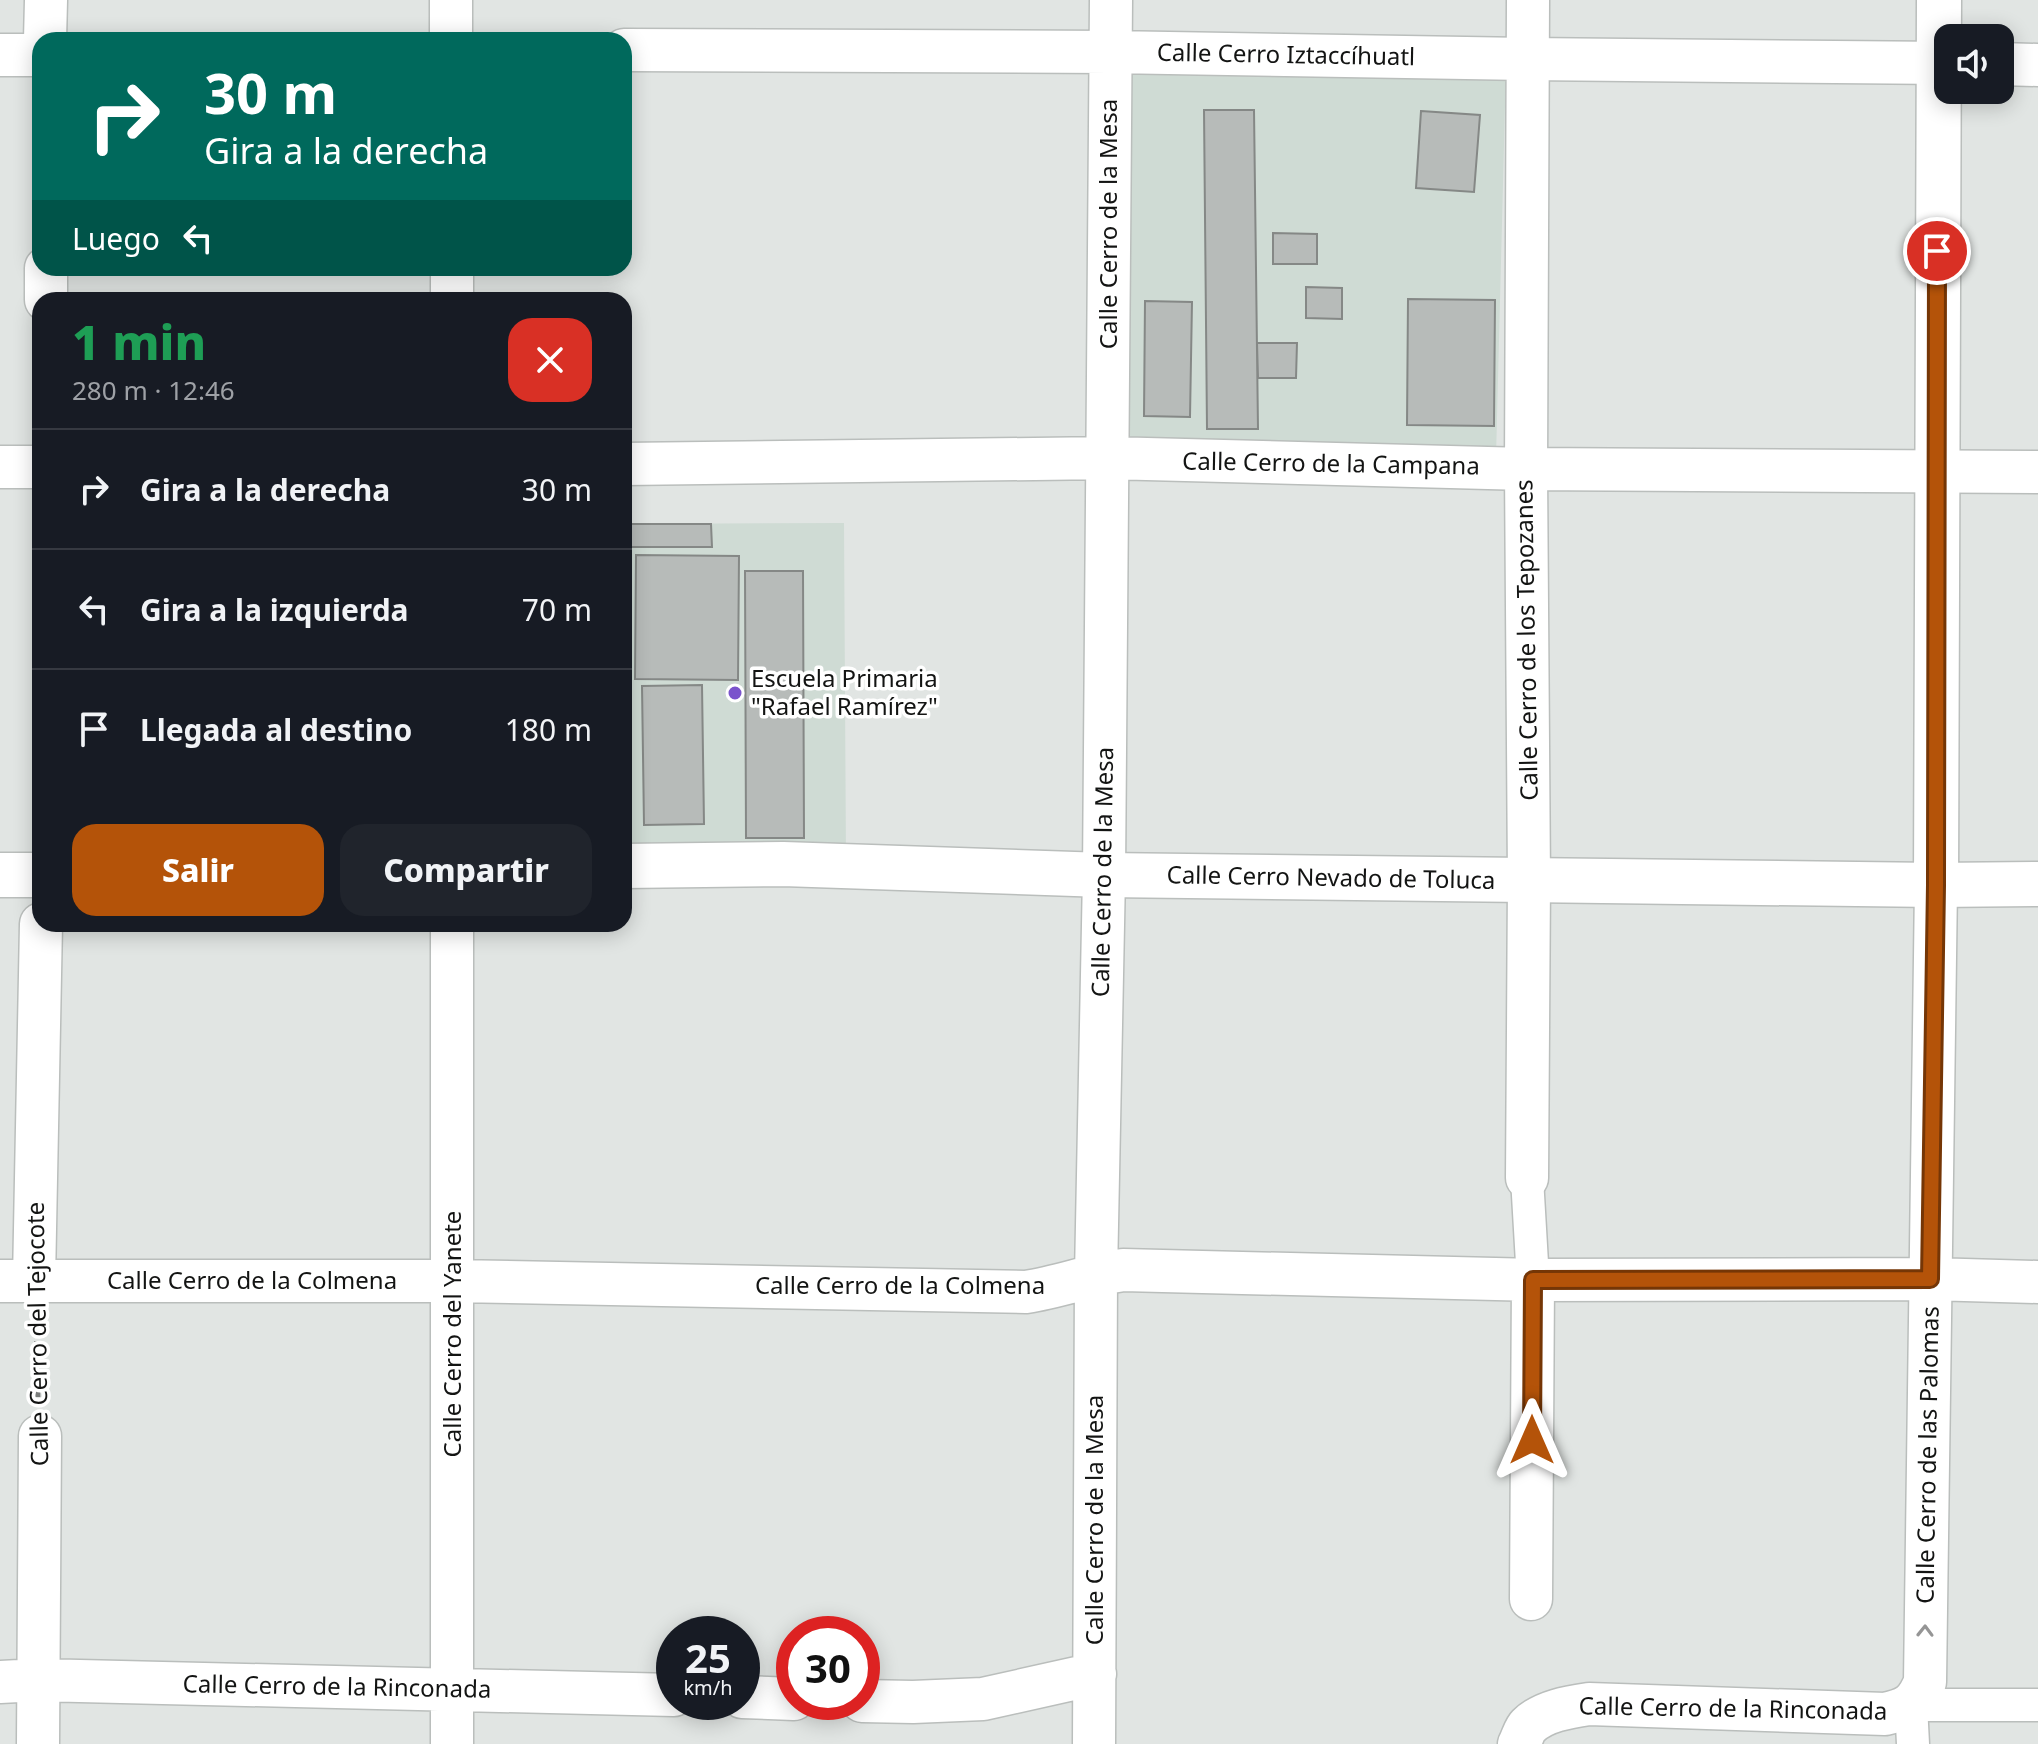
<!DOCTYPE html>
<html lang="es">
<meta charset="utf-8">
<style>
:root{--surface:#171b24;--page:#20242c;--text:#f1f3f6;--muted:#9ea1a6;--line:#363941;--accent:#b45309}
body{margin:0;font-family:"Noto Sans",sans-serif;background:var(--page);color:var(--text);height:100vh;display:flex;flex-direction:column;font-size:30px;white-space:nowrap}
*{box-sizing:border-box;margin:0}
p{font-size:26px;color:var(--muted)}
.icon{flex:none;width:44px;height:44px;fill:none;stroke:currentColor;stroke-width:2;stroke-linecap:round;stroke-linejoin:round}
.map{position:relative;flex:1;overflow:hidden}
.sheet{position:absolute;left:32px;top:292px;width:600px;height:640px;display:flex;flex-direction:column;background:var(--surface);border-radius:24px;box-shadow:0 4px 20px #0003}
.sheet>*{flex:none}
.guide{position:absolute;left:32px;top:32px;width:600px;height:244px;border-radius:24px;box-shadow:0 4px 20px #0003;background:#00695c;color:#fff;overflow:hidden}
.tools{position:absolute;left:1934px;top:24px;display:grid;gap:16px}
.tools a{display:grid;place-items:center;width:80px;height:80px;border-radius:16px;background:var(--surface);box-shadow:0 4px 20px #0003;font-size:40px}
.speed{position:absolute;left:656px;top:1616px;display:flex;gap:16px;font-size:40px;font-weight:700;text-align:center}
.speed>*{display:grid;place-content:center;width:104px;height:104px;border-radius:50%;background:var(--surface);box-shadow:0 4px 20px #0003;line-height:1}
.speed small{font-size:20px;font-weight:400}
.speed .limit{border:12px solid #d22;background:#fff;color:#111}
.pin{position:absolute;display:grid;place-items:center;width:68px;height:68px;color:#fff;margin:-34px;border:4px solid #fff;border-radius:50%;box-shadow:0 2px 8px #0007}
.me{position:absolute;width:88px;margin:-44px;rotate:0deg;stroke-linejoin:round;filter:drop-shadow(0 0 6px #0008)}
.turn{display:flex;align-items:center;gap:28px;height:168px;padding:0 40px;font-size:36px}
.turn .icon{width:104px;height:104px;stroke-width:2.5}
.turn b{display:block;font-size:56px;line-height:68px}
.then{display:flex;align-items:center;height:76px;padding:0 40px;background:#0003;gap:16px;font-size:30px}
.round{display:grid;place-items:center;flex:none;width:84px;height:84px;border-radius:24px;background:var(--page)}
.summary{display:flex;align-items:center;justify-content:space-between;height:136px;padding:0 40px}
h1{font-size:48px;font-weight:800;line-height:60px;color:#1e9e55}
.action{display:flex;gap:16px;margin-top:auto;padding:16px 40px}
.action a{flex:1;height:92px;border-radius:24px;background:var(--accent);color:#fff;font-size:32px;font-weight:800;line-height:92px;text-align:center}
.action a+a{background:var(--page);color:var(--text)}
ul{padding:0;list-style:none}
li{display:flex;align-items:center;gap:24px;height:120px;padding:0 40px;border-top:2px solid var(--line)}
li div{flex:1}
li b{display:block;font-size:30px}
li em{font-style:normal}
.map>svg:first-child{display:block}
.built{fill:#cfdbd4}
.building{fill:#b7bbb9;stroke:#858886;stroke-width:2}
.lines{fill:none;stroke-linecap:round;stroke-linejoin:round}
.pedestrian-casing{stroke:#babebc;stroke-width:35}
.minor-casing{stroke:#babebc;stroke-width:45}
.tertiary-casing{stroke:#babebc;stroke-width:47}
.path{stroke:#7a7c7b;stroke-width:5;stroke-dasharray:6 4;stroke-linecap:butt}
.pedestrian{stroke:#fff;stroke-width:32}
.minor{stroke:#fff;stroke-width:42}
.tertiary{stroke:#fff;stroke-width:44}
.oneway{stroke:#959595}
.route-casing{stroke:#753606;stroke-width:20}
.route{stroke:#b45309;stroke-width:14}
.poi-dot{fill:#7a53cc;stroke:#fff;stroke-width:3}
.labels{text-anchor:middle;stroke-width:7;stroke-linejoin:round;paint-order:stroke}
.street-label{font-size:24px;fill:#131413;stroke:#fff}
.poi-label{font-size:24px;fill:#131413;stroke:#fff;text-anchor:start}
</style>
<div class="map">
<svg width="2038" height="1744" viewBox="0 0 2038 1744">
<rect width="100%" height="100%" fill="#e1e5e3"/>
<path class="built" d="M 1506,67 L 1496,457 L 1129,449 L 1126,68 Z
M 844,523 L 846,862 L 624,862 L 624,524 Z"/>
<path class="building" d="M 1204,110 L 1254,110 L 1258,429 L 1207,429 Z
M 1421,111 L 1480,115 L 1474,192 L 1416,188 Z
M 1273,233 L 1317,234 L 1317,264 L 1273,264 Z
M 1306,287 L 1342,288 L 1342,319 L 1306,318 Z
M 1408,299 L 1495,300 L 1494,426 L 1407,425 Z
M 1145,301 L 1192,302 L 1190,417 L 1144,416 Z
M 1257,343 L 1297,343 L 1296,378 L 1258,378 Z
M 626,524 L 711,524 L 712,547 L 626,547 Z
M 636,555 L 739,556 L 738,680 L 635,679 Z
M 745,571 L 803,571 L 804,838 L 746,838 Z
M 624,576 L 627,576 L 628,682 L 624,682 Z
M 702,685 L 704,824 L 644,825 L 642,686 Z"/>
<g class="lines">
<defs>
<path id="pedestrian" d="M 1527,1178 L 1533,1280
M 1913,1744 L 1911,1705 L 2038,1705"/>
<path id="minor" d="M 45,40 L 46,0
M 451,40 L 451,0
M 624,50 L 1110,52 L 1527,59 L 1948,63
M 0,55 L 40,55
M 2000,64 L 2038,65
M 46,268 L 46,300
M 452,268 L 452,300
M 624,464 L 1108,458 L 1526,469 L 2038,472
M 0,467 L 40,467
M 1527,1178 L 1529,881 L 1526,469 L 1528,0
M 34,1280 L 41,924
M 0,1281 L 453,1281 L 1026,1292 C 1059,1287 1090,1275 1123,1270 L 1533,1280 L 1930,1279 L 2038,1282
M 1531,1599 L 1533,1280
M 0,1682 L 38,1680 L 674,1695
M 742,1697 L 794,1699
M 862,1701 L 913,1702 L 983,1699 L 1095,1674
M 38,1744 L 40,1436
M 452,1744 L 452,924
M 1094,1744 L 1096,1275 L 1104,875 L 1111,0
M 1519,1744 C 1522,1739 1524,1730 1528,1726 C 1543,1711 1569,1707 1589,1704 L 1885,1714 C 1908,1709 1916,1704 1925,1682 L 1936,885"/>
<path id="tertiary" d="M 624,866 L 783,864 L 1104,875 L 1936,885 L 2038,884
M 0,875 L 40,875
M 1936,885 L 1939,0"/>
</defs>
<use href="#pedestrian" class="pedestrian-casing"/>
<use href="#minor" class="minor-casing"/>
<use href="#tertiary" class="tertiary-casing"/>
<path class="path" d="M 36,1321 L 38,1399"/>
<use href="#pedestrian" class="pedestrian"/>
<use href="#minor" class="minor"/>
<use href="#tertiary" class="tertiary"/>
</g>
<defs><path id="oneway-chevron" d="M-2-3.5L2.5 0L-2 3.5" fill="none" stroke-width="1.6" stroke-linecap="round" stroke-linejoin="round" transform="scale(2)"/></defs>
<use class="oneway" href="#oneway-chevron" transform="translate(1925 1631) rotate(-89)"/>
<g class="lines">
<defs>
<path id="route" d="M 1532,1440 L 1533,1280 L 1930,1279 L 1936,885 L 1937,251"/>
</defs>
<use href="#route" class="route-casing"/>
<use href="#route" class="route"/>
</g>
<circle class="poi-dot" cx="735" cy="693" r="8"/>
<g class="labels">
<g class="street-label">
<text transform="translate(1286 55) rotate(1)" y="8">Calle Cerro Iztaccíhuatl</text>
<text transform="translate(1109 224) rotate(-90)" y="8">Calle Cerro de la Mesa</text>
<text transform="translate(1331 464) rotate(1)" y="8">Calle Cerro de la Campana</text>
<text transform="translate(1527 640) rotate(-91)" y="8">Calle Cerro de los Tepozanes</text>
<text transform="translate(1103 872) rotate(-89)" y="8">Calle Cerro de la Mesa</text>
<text transform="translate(1331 878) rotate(1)" y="8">Calle Cerro Nevado de Toluca</text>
<text x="252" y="1289">Calle Cerro de la Colmena</text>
<text x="900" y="1294">Calle Cerro de la Colmena</text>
<text transform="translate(38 1334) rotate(-91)" y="8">Calle Cerro del Tejocote</text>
<text transform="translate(453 1334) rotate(-90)" y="8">Calle Cerro del Yanete</text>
<text transform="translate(1928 1455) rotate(-89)" y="8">Calle Cerro de las Palomas</text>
<text transform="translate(1095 1520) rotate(-90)" y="8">Calle Cerro de la Mesa</text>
<text transform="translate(337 1687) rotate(1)" y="8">Calle Cerro de la Rinconada</text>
<text transform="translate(1733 1709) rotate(1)" y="8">Calle Cerro de la Rinconada</text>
</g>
<g class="poi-label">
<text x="751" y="687">Escuela Primaria<tspan x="751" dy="28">"Rafael Ramírez"</tspan></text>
</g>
</g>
</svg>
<div class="tools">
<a><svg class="icon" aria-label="sound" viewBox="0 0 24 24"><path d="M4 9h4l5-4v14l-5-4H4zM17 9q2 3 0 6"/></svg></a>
</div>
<div class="speed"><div>25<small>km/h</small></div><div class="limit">30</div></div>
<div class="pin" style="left:1937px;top:251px;background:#d93025"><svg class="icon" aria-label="arrive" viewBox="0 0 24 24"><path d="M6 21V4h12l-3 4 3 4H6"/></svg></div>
<svg class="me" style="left:1532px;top:1440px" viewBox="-20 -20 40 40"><path d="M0-17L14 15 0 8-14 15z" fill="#b45309" stroke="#fff" stroke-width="4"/></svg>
<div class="guide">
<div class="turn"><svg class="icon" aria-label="right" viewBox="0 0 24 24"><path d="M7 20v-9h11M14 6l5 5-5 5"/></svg><div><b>30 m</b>Gira a la derecha</div></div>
<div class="then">Luego<svg class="icon" aria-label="left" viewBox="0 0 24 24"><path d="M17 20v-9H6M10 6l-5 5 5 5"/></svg></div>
</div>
<section class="sheet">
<div class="summary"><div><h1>1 min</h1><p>280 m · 12:46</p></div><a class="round" style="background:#d93025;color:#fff"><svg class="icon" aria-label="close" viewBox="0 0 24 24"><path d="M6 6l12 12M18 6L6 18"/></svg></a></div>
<ul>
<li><svg class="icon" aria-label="right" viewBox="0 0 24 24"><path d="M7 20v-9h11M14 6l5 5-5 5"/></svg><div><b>Gira a la derecha</b></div><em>30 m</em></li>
<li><svg class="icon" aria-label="left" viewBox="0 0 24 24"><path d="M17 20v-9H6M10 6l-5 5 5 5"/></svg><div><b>Gira a la izquierda</b></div><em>70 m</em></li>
<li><svg class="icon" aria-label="arrive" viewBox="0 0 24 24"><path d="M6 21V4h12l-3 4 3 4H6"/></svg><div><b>Llegada al destino</b></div><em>180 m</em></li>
</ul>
<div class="action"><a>Salir</a><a>Compartir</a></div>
</section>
</div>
